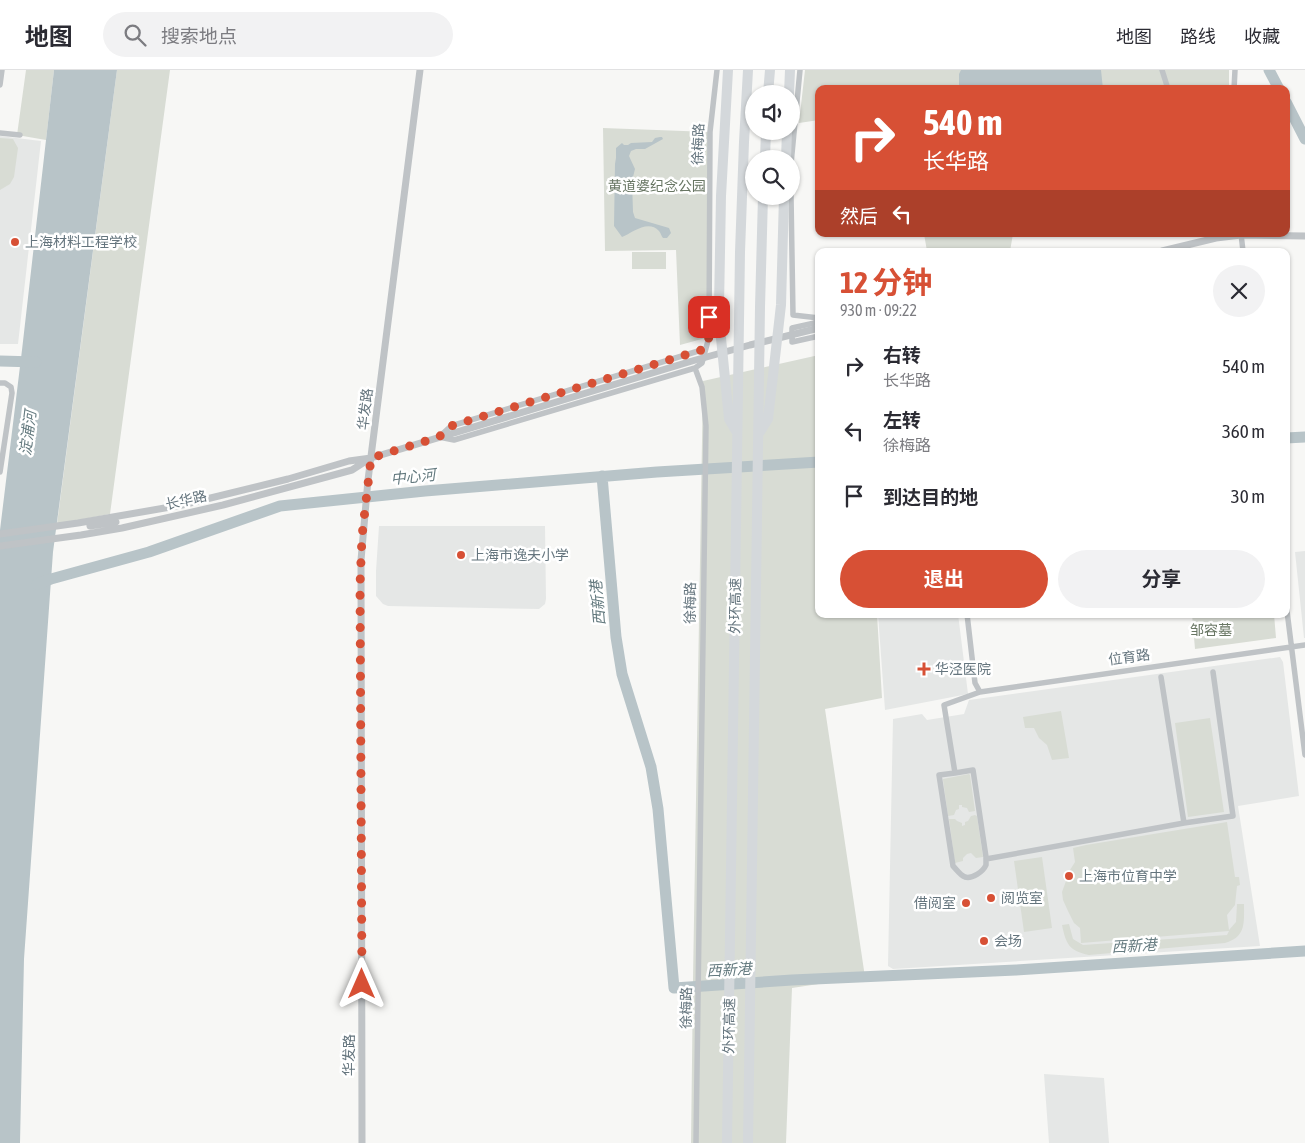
<!DOCTYPE html>
<html lang="zh">
<meta charset="utf-8">
<style>
:root{--surface:#fff;--page:#f2f2f3;--text:#2b2b33;--muted:#7c7c81;--line:#e1e1e2;--accent:#d75035}
body{margin:0;font-family:"Asap Condensed","Noto Sans SC",sans-serif;background:var(--page);color:var(--text);height:100vh;display:flex;flex-direction:column;font-size:19px;white-space:nowrap}
*{box-sizing:border-box;margin:0}
p{font-size:16px;color:var(--muted)}
.icon{flex:none;width:28px;height:28px;fill:none;stroke:currentColor;stroke-width:2;stroke-linecap:round;stroke-linejoin:round}
.map{position:relative;flex:1;overflow:hidden}
.side{position:absolute;left:815px;top:178px;width:475px;height:370px;display:flex;flex-direction:column;background:var(--surface);border-radius:10px;box-shadow:0 1px 4px #0004}
.side>*{flex:none}
.top-card{position:absolute;left:815px;top:15px;width:475px;height:152px;border-radius:10px;box-shadow:0 1px 4px #0004;background:#d75035;color:#fff;overflow:hidden}
.fabs{position:absolute;left:745px;top:15px;display:grid;gap:10px}
.fabs a{display:grid;place-items:center;width:55px;height:55px;border-radius:50%;background:var(--surface);box-shadow:0 1px 4px #0004;font-size:25px}
.pin{position:absolute;display:grid;place-items:center;width:42px;height:42px;color:#fff;margin:-21px;border-radius:10px;box-shadow:0 2px 8px #0006}
.me{position:absolute;width:55px;margin:-28px;rotate:0deg;stroke-linejoin:round;filter:drop-shadow(0 0 4px #0008)}
.turn{display:flex;align-items:center;gap:18px;height:105px;padding:0 25px;font-size:22px}
.turn .icon{width:65px;height:65px;stroke-width:2.5}
.turn b{display:block;font-size:35px;line-height:42px}
.then{display:flex;align-items:center;height:48px;padding:0 25px;background:#0003;gap:10px;font-size:19px}
.round{display:grid;place-items:center;flex:none;width:52px;height:52px;border-radius:26px;background:var(--page)}
.summary{display:flex;align-items:center;justify-content:space-between;height:85px;padding:0 25px}
h1{font-size:30px;font-weight:700;line-height:38px;color:var(--accent)}
.button{display:flex;gap:10px;margin-top:auto;padding:10px 25px}
.button a{flex:1;height:58px;border-radius:30px;background:var(--accent);color:#fff;font-size:20px;font-weight:700;line-height:58px;text-align:center}
.button a+a{background:var(--page);color:var(--text)}
ul{padding:0;list-style:none}
li{display:flex;align-items:center;gap:15px;height:65px;padding:0 25px}
li div{flex:1}
li b{display:block;font-size:19px}
li em{font-style:normal}
header{display:flex;align-items:center;gap:30px;box-sizing:border-box;height:70px;padding:0 25px;background:var(--surface);border-bottom:1px solid var(--line)}
header strong{font-size:24px}
nav{display:flex;gap:28px;margin-inline-start:auto;font-size:18px}
.search{width:350px;height:45px;background:var(--page);display:flex;align-items:center;gap:12px;box-sizing:border-box;padding:0 18px;border-radius:28px;color:var(--muted);font-size:19px}
.map>svg:first-child{display:block}
.built{fill:#e5e7e6}
.green{fill:#d8dcd4}
.water{fill:#b8c4c8}
.lines{fill:none;stroke-linecap:round;stroke-linejoin:round}
.river{stroke:#b8c4c8;stroke-width:11}
.minor{stroke:#bfc3c6;stroke-width:5.5}
.tertiary{stroke:#bfc3c6;stroke-width:7}
.motorway{stroke:#d4d8db;stroke-width:10}
.route{stroke:#d75035;stroke-width:9;stroke-dasharray:0 16.2}
.poi-dot{fill:#d75035;stroke:#fff;stroke-width:2}
.labels{text-anchor:middle;stroke-width:5;stroke-linejoin:round;paint-order:stroke}
.street-label{font-size:14px;fill:#65757e;stroke:#fff}
.park-label{font-size:14px;fill:#687663;stroke:#fff}
.poi-label{font-size:14px;fill:#65757e;stroke:#fff;text-anchor:start}
.water-label{font-size:15px;font-style:italic;fill:#647a7f;stroke:#fff}
</style>
<header>
<strong>地图</strong>
<div class="search"><svg class="icon" aria-label="search" viewBox="0 0 24 24"><circle cx="10" cy="10" r="6"/><path d="M15 15l6 6"/></svg>搜索地点</div>
<nav><a>地图</a><a>路线</a><a>收藏</a></nav>
</header>
<div class="map">
<svg width="1305" height="1073" viewBox="0 0 1305 1073">
<rect width="100%" height="100%" fill="#f7f7f5"/>
<path class="built" d="M 0,66 L 41,71 L 18,274 L 0,274 Z
M 379,456 L 545,456 L 546,529 L 545,534 L 539,539 L 388,536 L 383,534 L 376,526 L 376,501 Z
M 1305,481 L 1305,568 L 1304,568 L 1295,482 Z
M 878,544 L 958,544 L 968,624 L 885,640 Z
M 1280,587 L 1283,592 L 1299,726 L 1238,736 L 1260,876 L 893,899 L 888,896 L 893,649 L 922,644 L 927,650 L 964,644 L 969,630 Z
M 1044,1004 L 1104,1008 L 1109,1073 L 1049,1073 Z"/>
<path class="green" d="M 26,0 L 54,0 L 46,70 L 17,65 Z
M 117,0 L 170,0 L 110,444 L 57,454 Z
M 805,0 L 1229,0 L 1229,19 L 819,19 L 819,50 L 799,53 Z
M 603,58 L 710,62 L 709,267 L 680,275 L 676,180 L 605,181 Z
M 0,68 L 13,69 L 18,78 L 14,107 L 10,114 L 0,120 Z
M 924,164 L 1013,164 L 1010,181 L 927,181 Z
M 632,182 L 666,182 L 666,199 L 632,199 Z
M 819,285 L 819,544 L 877,544 L 882,628 L 825,639 L 865,907 L 792,918 L 786,1073 L 691,1073 L 693,909 L 703,311 Z
M 1192,544 L 1274,544 L 1276,568 L 1195,579 Z
M 1061,641 L 1069,688 L 1052,690 L 1047,675 L 1039,668 L 1034,658 L 1025,658 L 1023,647 Z
M 1210,648 L 1224,742 L 1188,747 L 1175,653 Z
M 969,704 L 970,705 L 975,741 L 969,742 L 967,738 L 962,737 L 962,735 L 959,735 L 959,739 L 956,740 L 954,745 L 948,746 L 943,710 L 943,709 Z
M 975,745 L 977,746 L 983,787 L 976,788 L 971,783 L 967,784 L 963,788 L 963,791 L 955,793 L 949,749 L 955,749 L 957,751 L 962,753 L 962,756 L 965,755 L 965,752 L 968,751 L 971,746 Z
M 1227,752 L 1235,807 L 1239,807 L 1240,815 L 1237,816 L 1235,835 L 1227,845 L 1229,860 L 1236,852 L 1237,834 L 1244,834 C 1244,853 1246,867 1225,873 L 1089,885 C 1069,881 1066,874 1062,855 L 1069,854 L 1073,869 L 1083,875 L 1227,865 L 1229,861 L 1081,873 L 1080,858 L 1074,853 L 1068,841 L 1063,830 L 1062,822 L 1070,800 L 1075,792 L 1073,778 L 1086,775 Z
M 1042,787 L 1052,858 L 1024,862 L 1014,791 Z"/>
<path class="water" d="M 54,0 L 117,0 L 53,482 L 24,889 L 20,1073 L 0,1073 L 0,460 L 22,280 Z
M 961,0 L 1101,0 L 1103,19 L 959,19 L 959,4 Z
M 660,67 L 662,67 L 663,69 L 645,79 L 636,79 L 631,81 L 629,86 L 635,99 L 632,111 L 633,142 L 635,148 L 669,158 L 671,163 L 667,168 L 663,168 C 661,166 661,163 659,161 C 648,149 632,163 622,167 L 614,156 L 615,94 L 616,88 L 616,78 L 622,73 L 624,75 L 628,75 L 631,73 L 652,72 L 655,68 Z"/>
<g class="lines">
<path class="river" d="M 1269,0 L 1279,19
M 1286,32 L 1305,69
M 0,291 L 36,292
M 1286,368 L 1305,367
M 602,406 L 616,567 L 622,604 L 651,697 L 658,739 L 674,918 L 792,910 L 1016,900 L 1305,881
M 37,514 L 51,509 L 149,482 L 280,436 L 425,421 L 657,402 L 819,392"/>
<path class="minor" d="M 1162,0 L 1168,19
M 0,15 L 2,0
M 1234,19 L 1235,0
M 0,63 L 20,65
M 791,94 L 800,0
M 791,126 L 793,245 L 819,248
M 1241,164 L 1243,181
M 819,252 L 792,258 L 792,272 L 819,266
M 705,279 L 451,356 L 439,367 L 454,370 L 695,298 L 702,293 L 709,267 L 710,62 L 717,0
M 695,298 L 702,317 L 706,356 L 696,1073
M 0,313 L 5,313 L 11,317 L 12,323 L 0,402
M 1286,533 L 1305,685
M 967,544 L 975,613 L 980,622 L 1305,575
M 955,703 L 939,705 L 953,796 C 957,800 960,805 965,807 C 972,809 983,802 986,795 C 986,793 986,790 986,787 L 973,700 L 955,703 L 944,635 L 980,622
M 1184,753 L 1233,746 L 1213,602
M 986,789 L 1184,753 L 1161,607"/>
<path class="tertiary" d="M 1162,181 L 1216,168 L 1241,165 L 1305,166
M 90,456 L 116,452
M 0,464 L 78,453 L 182,435 L 288,409 L 349,391 L 371,388 L 692,291 L 750,275 L 819,258
M 0,476 L 81,465 L 122,458 L 223,435 L 330,406 L 352,400 L 369,389
M 362,1073 L 361,490 L 368,410 L 420,0"/>
<path class="motorway" d="M 728,0 L 721,126 L 719,237 L 721,268 L 729,349 L 736,361
M 768,24 L 770,0
M 789,24 L 790,0
M 765,89 L 766,61
M 786,89 L 787,61
M 760,362 L 768,349 L 781,235 L 784,126
M 727,1073 L 740,182 L 744,72 L 748,0
M 748,1073 L 760,237 L 763,126"/>
</g>
<g class="lines">
<path class="route" d="M 362,914 L 360,515 L 362,466 L 371,388 L 439,367 L 451,356 L 705,279 L 709,267 L 709,247"/>
</g>
<g class="poi-dot">
<circle cx="15" cy="172" r="5"/>
<circle cx="461" cy="485" r="5"/>
<path d="M921.5 591.5h5v5h5v5h-5v5h-5v-5h-5v-5h5z"/>
<circle cx="1069" cy="806" r="5"/>
<circle cx="991" cy="828" r="5"/>
<circle cx="966" cy="833" r="5"/>
<circle cx="984" cy="871" r="5"/>
</g>
<g class="labels">
<g class="street-label">
<text transform="translate(698 74) rotate(-88)" y="5">徐梅路</text>
<text transform="translate(365 339) rotate(-83)" y="5">华发路</text>
<text transform="translate(186 430) rotate(-13)" y="5">长华路</text>
<text transform="translate(690 533) rotate(-89)" y="5">徐梅路</text>
<text transform="translate(735 536) rotate(-89)" y="5">外环高速</text>
<text transform="translate(1129 587) rotate(-8)" y="5">位育路</text>
<text transform="translate(686 938) rotate(-89)" y="5">徐梅路</text>
<text transform="translate(729 956) rotate(-89)" y="5">外环高速</text>
<text transform="translate(349 985) rotate(-90)" y="5">华发路</text>
</g>
<g class="park-label">
<text x="657" y="121">黄道婆纪念公园</text>
<text x="1211" y="565">邹容墓</text>
</g>
<g class="poi-label">
<text x="25" y="177">上海材料工程学校</text>
<text x="471" y="490">上海市逸夫小学</text>
<text x="935" y="604">华泾医院</text>
<text x="1079" y="811">上海市位育中学</text>
<text x="1001" y="833">阅览室</text>
<text x="956" y="838" text-anchor="end">借阅室</text>
<text x="994" y="876">会场</text>
</g>
<g class="water-label">
<text transform="translate(28 363) rotate(-83)" y="5">淀浦河</text>
<text transform="translate(413 407) rotate(-6)" y="5">中心河</text>
<text transform="translate(598 533) rotate(-95)" y="5">西新港</text>
<text transform="translate(1134 876) rotate(-3)" y="5">西新港</text>
<text transform="translate(729 900) rotate(-3)" y="5">西新港</text>
</g>
</g>
</svg>
<div class="fabs">
<a><svg class="icon" aria-label="sound" viewBox="0 0 24 24"><path d="M4 9h4l5-4v14l-5-4H4zM17 9q2 3 0 6"/></svg></a>
<a><svg class="icon" aria-label="search" viewBox="0 0 24 24"><circle cx="10" cy="10" r="6"/><path d="M15 15l6 6"/></svg></a>
</div>
<div class="pin" style="left:709px;top:247px;background:#d93025"><svg class="icon" aria-label="arrive" viewBox="0 0 24 24"><path d="M6 21V4h12l-3 4 3 4H6"/></svg></div>
<svg class="me" style="left:362px;top:914px" viewBox="-20 -20 40 40"><path d="M0-17L14 15 0 8-14 15z" fill="#d75035" stroke="#fff" stroke-width="4"/></svg>
<div class="top-card">
<div class="turn"><svg class="icon" aria-label="right" viewBox="0 0 24 24"><path d="M7 20v-9h11M14 6l5 5-5 5"/></svg><div><b>540 m</b>长华路</div></div>
<div class="then">然后<svg class="icon" aria-label="left" viewBox="0 0 24 24"><path d="M17 20v-9H6M10 6l-5 5 5 5"/></svg></div>
</div>
<section class="side">
<div class="summary"><div><h1>12 分钟</h1><p>930 m · 09:22</p></div><a class="round"><svg class="icon" aria-label="close" viewBox="0 0 24 24"><path d="M6 6l12 12M18 6L6 18"/></svg></a></div>
<ul>
<li><svg class="icon" aria-label="right" viewBox="0 0 24 24"><path d="M7 20v-9h11M14 6l5 5-5 5"/></svg><div><b>右转</b><p>长华路</p></div><em>540 m</em></li>
<li><svg class="icon" aria-label="left" viewBox="0 0 24 24"><path d="M17 20v-9H6M10 6l-5 5 5 5"/></svg><div><b>左转</b><p>徐梅路</p></div><em>360 m</em></li>
<li><svg class="icon" aria-label="arrive" viewBox="0 0 24 24"><path d="M6 21V4h12l-3 4 3 4H6"/></svg><div><b>到达目的地</b></div><em>30 m</em></li>
</ul>
<div class="button"><a>退出</a><a>分享</a></div>
</section>
</div>
